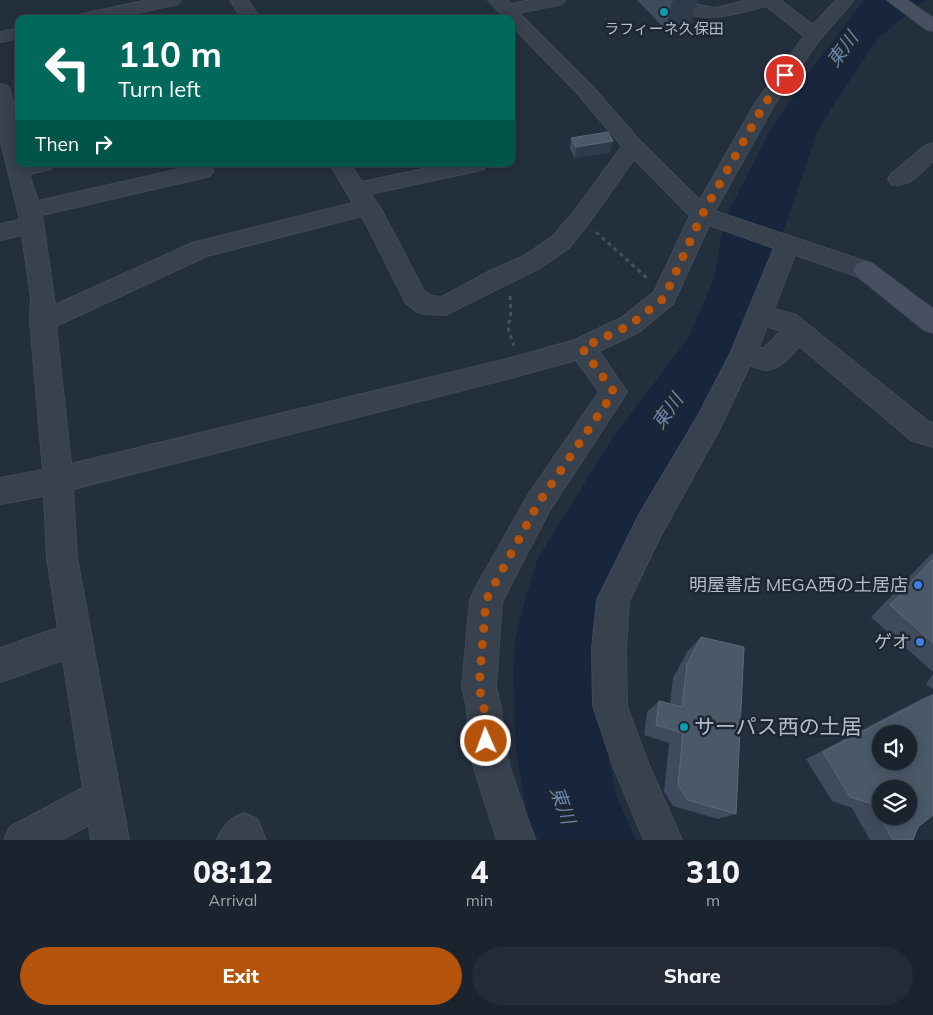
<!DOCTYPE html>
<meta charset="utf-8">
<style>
:root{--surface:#1b232e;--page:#242b36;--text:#f1f3f6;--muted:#a0a4aa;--line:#39404a;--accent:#b45309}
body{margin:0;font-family:Mulish,"Noto Sans JP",sans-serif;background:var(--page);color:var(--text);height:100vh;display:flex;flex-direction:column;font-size:19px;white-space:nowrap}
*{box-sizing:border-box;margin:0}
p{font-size:16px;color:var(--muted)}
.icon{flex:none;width:28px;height:28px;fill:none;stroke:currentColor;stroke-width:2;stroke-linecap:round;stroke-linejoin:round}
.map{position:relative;height:840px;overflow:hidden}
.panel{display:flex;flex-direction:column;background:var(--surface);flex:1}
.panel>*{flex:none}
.guide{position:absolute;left:15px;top:15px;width:500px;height:152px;border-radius:10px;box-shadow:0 2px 12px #0003,0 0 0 1px var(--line);background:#00695c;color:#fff;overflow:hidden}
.fabs{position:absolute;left:872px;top:725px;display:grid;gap:10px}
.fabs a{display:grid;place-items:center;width:45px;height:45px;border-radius:50%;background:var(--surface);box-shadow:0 2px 12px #0003,0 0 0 1px var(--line);font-size:25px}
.pin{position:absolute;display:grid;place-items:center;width:42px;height:42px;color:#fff;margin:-21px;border:2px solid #fff;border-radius:50%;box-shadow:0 1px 5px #0007}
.me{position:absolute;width:55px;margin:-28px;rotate:358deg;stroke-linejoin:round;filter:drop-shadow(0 0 4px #0008)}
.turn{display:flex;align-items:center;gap:18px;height:105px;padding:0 20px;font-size:22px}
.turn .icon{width:65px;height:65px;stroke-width:2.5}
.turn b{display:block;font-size:35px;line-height:42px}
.then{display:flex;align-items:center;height:48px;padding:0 20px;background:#0003;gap:10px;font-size:19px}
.eta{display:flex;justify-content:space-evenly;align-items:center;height:85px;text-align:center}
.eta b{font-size:30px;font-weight:800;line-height:35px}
.primary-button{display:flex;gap:10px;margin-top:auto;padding:10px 20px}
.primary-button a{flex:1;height:58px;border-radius:30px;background:var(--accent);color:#fff;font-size:20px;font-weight:800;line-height:58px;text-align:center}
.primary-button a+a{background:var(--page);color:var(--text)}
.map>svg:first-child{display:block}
.water{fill:#17263c}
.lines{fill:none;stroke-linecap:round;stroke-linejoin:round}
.street-casing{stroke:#414a57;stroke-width:2}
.secondary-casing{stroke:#414a57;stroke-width:2}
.path{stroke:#3f5557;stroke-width:3;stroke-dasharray:4 4;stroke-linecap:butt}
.street{fill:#38414e;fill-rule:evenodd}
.secondary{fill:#465061;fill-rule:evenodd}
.wall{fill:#3f4b5c}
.shaded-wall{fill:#2f3b4b}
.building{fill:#4b5868;stroke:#5c6777;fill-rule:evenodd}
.route{stroke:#b45309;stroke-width:9;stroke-dasharray:0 16.2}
.culture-dot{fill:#0f9aa8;stroke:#1d2633;stroke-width:2}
.shop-dot{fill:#3f7fe0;stroke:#1d2633;stroke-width:2}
.labels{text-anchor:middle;stroke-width:5;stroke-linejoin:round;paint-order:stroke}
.far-poi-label{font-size:15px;fill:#b4bcc9;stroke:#1d2633}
.poi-label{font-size:18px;fill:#b4bcc9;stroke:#1d2633;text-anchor:end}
.water-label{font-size:19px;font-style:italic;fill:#6d86a8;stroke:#1d2633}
.near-poi-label{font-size:21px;fill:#b4bcc9;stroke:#1d2633;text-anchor:start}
</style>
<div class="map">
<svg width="933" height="840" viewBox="0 0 933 840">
<rect width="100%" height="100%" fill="#242f3e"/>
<path class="water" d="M 864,0 L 925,0 L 878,38 L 818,129 L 781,239 L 747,330 L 626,553 L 598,711 L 617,797 L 636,840 L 538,840 L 527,815 L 516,750 L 513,680 L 515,639 L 526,596 L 538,558 L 613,437 L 689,337 L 714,279 L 725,218 L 770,131 L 808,74 Z"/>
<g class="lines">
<defs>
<path id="street" d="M 148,0 L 181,0 L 178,4 L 109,19 L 75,19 L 78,15 Z
M 230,0 L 248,0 L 260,19 L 242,19 Z
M 488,0 L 507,0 L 511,4 L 531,0 L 565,0 L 562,4 L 519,13 L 592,86 L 640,141 L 700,200 L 754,105 L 804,36 L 766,6 C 737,13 692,30 671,0 L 690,0 L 694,4 L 715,8 L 748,0 L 780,0 L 813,25 L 836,0 L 854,0 L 820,39 L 774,105 L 715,211 L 873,264 L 877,270 L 873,276 L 865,279 L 795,255 L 774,309 L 796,315 L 929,422 L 933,423 L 933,447 L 911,440 L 799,346 C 792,356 779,369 766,370 C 761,370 755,367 750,365 L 719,430 L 661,535 L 629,601 L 626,648 L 627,706 L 648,763 L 682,840 L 644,840 L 614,768 L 593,706 L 592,648 L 597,600 L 639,515 L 699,414 L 731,352 L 774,248 L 709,225 L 673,304 L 639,332 L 599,351 L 627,392 L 548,513 L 502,602 L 496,687 L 501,708 L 504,741 L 510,768 L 535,840 L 497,840 L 474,768 L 468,741 L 467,708 L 462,687 L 470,600 L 475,589 L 528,495 L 599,392 L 576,360 L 511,378 L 73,489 L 77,558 L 129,840 L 91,840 L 89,825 L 61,840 L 4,840 L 10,827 L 83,788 L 63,660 L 0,682 L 0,648 L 58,628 L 47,558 L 44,496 L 0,504 L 0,478 L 43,470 L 30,321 L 31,298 L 22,235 L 0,240 L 0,224 L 20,220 L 0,138 L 0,84 L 7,86 L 10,90 L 19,130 L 19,164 L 55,164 L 51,169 L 29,174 L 38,201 L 202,164 L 210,166 L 213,171 L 210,176 L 202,178 L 42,215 L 55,305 L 192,243 L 353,203 L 330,164 L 350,164 L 362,182 L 446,164 L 487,164 L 484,169 L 477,171 L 370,194 L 380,207 L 424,291 L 431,296 L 442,297 L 490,271 L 524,256 L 553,236 L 573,213 L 622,146 L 578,94 L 511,25 L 511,19 L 506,19 ZM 634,159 L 690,216 L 654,292 L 621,318 L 575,340 L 511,358 L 71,464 L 56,326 L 207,256 L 362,216 L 406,303 L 417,312 L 426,314 L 445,315 L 540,268 L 569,248 L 589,223 ZM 767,326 L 781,331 L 763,349 L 759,347 Z
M 19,28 L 19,38 L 0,42 L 0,32 Z
M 933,143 L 933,161 C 921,172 909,189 891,184 L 888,179 L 891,174 L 926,145 Z
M 244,813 L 257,819 L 266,840 L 217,840 C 223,825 229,819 244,813 Z"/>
<path id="secondary" d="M 887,0 L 907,0 L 933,18 L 933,31 L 927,30 Z
M 865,261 L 873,264 L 933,309 L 933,333 L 924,330 L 857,276 L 853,270 L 857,264 Z"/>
</defs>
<use href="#street" class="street-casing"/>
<use href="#secondary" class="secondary-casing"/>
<path class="path" d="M 596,232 L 647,278
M 510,296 L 511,312 L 508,328 L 514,346"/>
<use href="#street" class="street"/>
<use href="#secondary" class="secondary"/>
</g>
<path class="wall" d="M 637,0 L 697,0 L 691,24 L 666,30 Z
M 571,138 L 611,152 L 575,158 L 570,149 Z
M 933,552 L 933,672 L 871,617 Z
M 701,637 L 736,814 L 718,819 L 673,806 L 664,792 L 669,743 L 644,735 L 647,712 L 659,701 L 670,704 L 673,678 L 687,652 Z
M 933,674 L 933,689 L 926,684 Z
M 933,694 L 933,815 L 918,827 L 913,840 L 870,840 L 852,808 L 832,801 L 806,759 L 923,698 Z"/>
<path class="shaded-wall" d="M 676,0 L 697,0 L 691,24 L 666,30 L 672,1 Z
M 613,141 L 611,152 L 575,158 L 576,147 Z"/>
<path class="building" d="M 608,132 L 613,141 L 576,147 L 571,138 Z
M 933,559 L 933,643 L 890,605 Z
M 701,637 L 744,647 L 736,814 L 688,800 L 678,785 L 683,733 L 656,725 L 659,701 L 682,707 L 687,664 Z
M 933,695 L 933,815 L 918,827 L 913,840 L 893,840 L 872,804 L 850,797 L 823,752 ZM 881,734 L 909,734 L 909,761 L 881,761 ZM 881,789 L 909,789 L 909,816 L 881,816 Z"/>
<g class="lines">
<path class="route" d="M 486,741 L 484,708 L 479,687 L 486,600 L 538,504 L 614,392 L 582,348 L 630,325 L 664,298 L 702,215 L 764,105 L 785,75"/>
</g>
<g class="culture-dot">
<circle cx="664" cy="12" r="5"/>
<circle cx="684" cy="727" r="5"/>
</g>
<g class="shop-dot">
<circle cx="918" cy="585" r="5"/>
<circle cx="920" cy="642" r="5"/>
</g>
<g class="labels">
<g class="far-poi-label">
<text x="664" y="34">ラフィーネ久保田</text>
</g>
<g class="poi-label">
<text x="908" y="591">明屋書店 MEGA西の土居店</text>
<text x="910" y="648">ゲオ</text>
</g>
<g class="water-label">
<text transform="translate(842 49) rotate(-53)" y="7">東川</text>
<text transform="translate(667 411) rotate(-55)" y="7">東川</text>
<text transform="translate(563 805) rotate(70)" y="7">東川</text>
</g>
<g class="near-poi-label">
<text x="694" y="734">サーパス西の土居</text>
</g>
</g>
</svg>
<div class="fabs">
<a><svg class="icon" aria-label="sound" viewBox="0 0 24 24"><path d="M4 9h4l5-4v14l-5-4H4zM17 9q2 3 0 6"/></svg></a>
<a><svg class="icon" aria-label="layers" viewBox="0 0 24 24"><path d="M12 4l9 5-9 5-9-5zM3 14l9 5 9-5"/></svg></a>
</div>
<div class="pin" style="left:785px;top:75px;background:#d93025"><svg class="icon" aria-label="arrive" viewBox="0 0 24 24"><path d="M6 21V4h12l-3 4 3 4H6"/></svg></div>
<svg class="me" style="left:486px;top:741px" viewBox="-20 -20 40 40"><circle r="17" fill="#b45309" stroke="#fff" stroke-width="3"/><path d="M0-11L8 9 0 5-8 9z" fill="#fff"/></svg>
<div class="guide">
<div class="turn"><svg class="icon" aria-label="left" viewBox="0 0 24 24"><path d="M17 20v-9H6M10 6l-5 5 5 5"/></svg><div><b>110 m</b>Turn left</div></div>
<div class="then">Then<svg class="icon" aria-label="right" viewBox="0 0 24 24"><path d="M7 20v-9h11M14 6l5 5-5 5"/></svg></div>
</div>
</div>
<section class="panel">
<div class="eta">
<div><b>08:12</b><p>Arrival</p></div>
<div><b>4</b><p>min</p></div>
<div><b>310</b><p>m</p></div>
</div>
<div class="primary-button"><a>Exit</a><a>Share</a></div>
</section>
